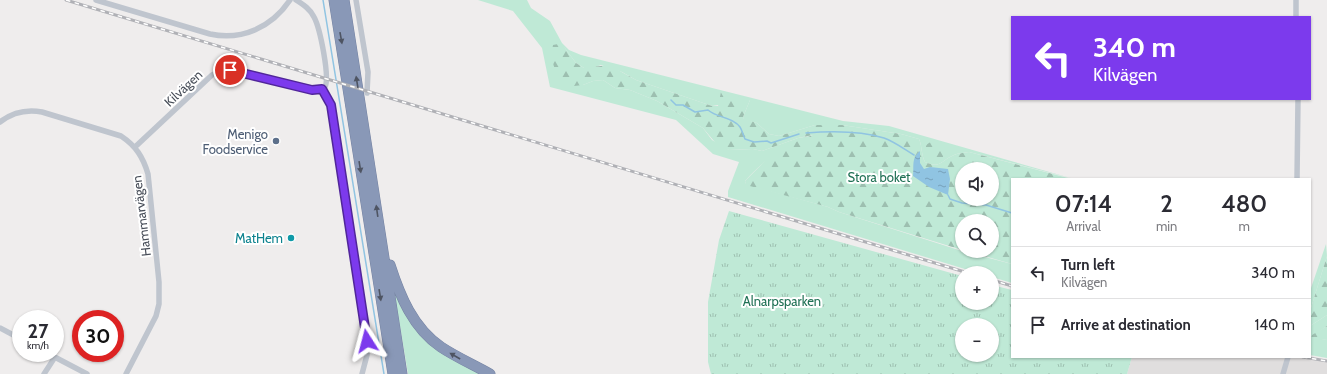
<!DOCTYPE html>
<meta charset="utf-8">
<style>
:root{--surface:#fff;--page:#f2f2f3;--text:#2b2b33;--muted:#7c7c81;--line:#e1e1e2}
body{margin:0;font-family:Cabin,sans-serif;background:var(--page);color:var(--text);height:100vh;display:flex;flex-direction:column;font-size:15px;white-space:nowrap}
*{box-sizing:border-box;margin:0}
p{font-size:13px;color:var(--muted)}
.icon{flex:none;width:22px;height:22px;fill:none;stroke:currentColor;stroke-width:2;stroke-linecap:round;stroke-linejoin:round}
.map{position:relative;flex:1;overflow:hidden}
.side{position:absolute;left:1011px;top:178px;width:300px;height:180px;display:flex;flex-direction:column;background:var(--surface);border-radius:0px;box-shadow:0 1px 3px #0004}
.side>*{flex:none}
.guide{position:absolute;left:1011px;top:16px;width:300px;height:84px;border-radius:0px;box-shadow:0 1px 3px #0004;background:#7c3aed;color:#fff;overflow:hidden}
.fabs{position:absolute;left:955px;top:162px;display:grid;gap:8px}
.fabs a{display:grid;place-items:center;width:44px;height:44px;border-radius:50%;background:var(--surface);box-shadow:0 1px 3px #0004;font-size:20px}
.speed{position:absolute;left:12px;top:310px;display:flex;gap:8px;font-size:20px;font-weight:700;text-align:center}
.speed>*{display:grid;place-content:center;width:52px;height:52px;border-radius:50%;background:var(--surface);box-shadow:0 1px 3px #0004;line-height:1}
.speed small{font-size:10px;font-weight:400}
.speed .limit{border:6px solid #d22;background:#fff;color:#111}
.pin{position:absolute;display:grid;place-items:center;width:34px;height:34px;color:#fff;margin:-17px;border:2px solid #fff;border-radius:50%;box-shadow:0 1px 4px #0007}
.me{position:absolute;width:44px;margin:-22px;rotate:351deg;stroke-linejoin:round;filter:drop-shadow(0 0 3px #0008)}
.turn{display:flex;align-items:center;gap:14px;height:84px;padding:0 16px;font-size:18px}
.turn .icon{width:52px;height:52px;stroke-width:2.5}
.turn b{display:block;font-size:28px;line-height:34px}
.eta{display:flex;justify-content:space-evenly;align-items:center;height:68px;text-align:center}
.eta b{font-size:24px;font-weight:600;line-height:28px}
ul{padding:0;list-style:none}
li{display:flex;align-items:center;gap:12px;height:52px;padding:0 16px;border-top:1px solid var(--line)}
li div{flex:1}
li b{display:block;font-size:15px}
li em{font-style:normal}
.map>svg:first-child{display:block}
.education{fill:#e0dede}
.grass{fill:#bfe9d6}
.forest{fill:url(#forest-firs);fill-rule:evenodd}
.park{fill:url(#park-tufts);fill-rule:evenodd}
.water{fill:url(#water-ripples)}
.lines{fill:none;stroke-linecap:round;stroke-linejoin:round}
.stream{stroke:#90c4e2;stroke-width:1.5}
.highway-casing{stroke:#7583a2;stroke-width:11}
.street{stroke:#bfc5ce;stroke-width:5.5}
.highway{stroke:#8998b7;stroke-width:10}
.rail-casing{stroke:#b0b1b6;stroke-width:3}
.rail{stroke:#fff;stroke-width:1.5;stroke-dasharray:4.5;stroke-linecap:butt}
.oneway{fill:#4e5462}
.route-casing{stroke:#51269a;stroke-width:10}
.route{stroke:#7c3aed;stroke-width:7}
.service-dot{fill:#5c6f8a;stroke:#fff;stroke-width:1.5}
.culture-dot{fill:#0f9aa8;stroke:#fff;stroke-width:1.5}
.labels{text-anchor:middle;stroke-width:4;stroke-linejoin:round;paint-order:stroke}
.street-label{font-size:13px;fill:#474d58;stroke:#fff}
.service-label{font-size:13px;fill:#4e5e75;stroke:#fff;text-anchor:end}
.park-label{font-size:13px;fill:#207155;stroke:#fff}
.culture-label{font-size:13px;fill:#0d838f;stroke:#fff;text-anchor:end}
</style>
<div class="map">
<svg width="1327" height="374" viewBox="0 0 1327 374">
<defs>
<pattern id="forest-firs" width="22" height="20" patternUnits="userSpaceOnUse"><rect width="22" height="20" fill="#bfe9d6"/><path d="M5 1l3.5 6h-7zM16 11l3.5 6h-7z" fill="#9dbfb0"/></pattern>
<pattern id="park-tufts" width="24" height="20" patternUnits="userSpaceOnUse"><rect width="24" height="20" fill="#bfe9d6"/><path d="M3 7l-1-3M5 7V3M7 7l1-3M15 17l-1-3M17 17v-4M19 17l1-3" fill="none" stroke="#9dbfb0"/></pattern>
<pattern id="water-ripples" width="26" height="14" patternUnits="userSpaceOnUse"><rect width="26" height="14" fill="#90c4e2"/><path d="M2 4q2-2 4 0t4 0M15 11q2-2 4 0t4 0" fill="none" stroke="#77a1ba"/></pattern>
</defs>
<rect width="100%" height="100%" fill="#efeded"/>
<path class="education" d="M 1132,357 L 1296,357 L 1327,362 L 1327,374 L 1127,374 Z"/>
<path class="grass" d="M 478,0 L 527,0 L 531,8 L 550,21 L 562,43 L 569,50 L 581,55 L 843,121 L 889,126 L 1074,179 L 969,152 C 964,153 958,153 954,155 C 940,161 941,169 925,162 C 921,154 922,145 919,139 L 901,134 L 842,125 L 815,125 L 779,136 L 769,134 L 757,123 L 744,120 L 743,117 L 750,100 L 712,106 L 636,80 L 622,72 L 601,65 L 593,68 L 584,68 L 576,63 L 564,47 L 583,85 L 593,81 L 603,80 L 615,88 L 630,90 L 657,101 L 703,128 L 712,140 L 729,150 L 753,149 L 762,151 L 798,138 L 816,135 C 786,146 767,156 745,181 L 746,184 L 828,207 L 839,212 L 962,251 L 1012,264 L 1012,283 L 992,277 L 992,273 L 978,273 L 728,197 L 728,191 L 739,162 L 713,154 L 676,120 L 550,87 L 542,48 L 513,11 Z
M 1326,244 L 1327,256 L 1310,311 L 1310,291 Z
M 394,291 L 415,326 L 485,374 L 408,374 Z
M 1327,315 L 1327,326 L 1311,337 L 1327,340 L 1327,358 L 1310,355 L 1310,326 Z"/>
<path class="forest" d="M 558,44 L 564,47 L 576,63 L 584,68 L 609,65 L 636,80 L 712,106 L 718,106 L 721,92 L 750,100 L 743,117 L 744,119 L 757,123 L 769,134 L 779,136 L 815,125 L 842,125 L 901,134 L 919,139 C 922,145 921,154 925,162 C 941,169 940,161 954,155 C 958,153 964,153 969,152 L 1072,179 L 1012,179 L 1012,264 L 967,251 L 992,251 L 992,221 L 962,221 L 962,250 L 839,212 L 828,207 L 746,185 L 745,181 L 770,156 L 788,145 L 813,135 L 798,138 L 762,151 L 753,149 L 729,150 L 719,147 L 703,128 L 657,101 L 630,90 L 615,88 L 603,80 L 593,81 L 583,85 L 574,86 L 562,82 C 554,72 550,57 553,45 ZM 962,169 L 992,169 L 992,199 L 962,199 Z
M 932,141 L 947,145 L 945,154 L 942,158 L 931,158 L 926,153 L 926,145 Z
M 1327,256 L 1327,315 L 1310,326 L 1310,311 Z
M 1327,326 L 1327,340 L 1311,338 L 1312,335 Z"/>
<path class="park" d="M 729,211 L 962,276 L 962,303 L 992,303 L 992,285 L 1012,290 L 1012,357 L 1132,357 L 1127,374 L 711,374 L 708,362 L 708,302 L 719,240 ZM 962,325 L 992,325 L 992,355 L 962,355 Z"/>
<path class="water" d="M 920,151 L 920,163 L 924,169 L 930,167 L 948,169 L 950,179 L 948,195 L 929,187 L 913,176 C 914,166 911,158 920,151 Z"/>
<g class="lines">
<path class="stream" d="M 323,0 L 384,374
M 671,100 L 676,105 L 683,105 L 695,112 L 708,110 C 717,118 733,117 740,127 C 742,130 743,135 745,139 L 754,142 L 767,141 L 771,143 L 799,134
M 806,133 C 830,131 861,131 884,138 C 895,142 904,149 914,155
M 948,195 L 950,199 L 962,203 L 986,205 L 1012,213"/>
<defs>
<path id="highway" d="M 334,0 L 393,374
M 344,0 L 402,374
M 390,265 C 400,296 413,328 441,347 C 456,357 474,365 490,374"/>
</defs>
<use href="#highway" class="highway-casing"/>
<path class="street" d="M 96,0 L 210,34 C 242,41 272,27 290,0
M 356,0 L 368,72 L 367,93
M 1296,0 L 1296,17
M 322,89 L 331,105 L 367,341 L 367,355 L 362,374
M 0,122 C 13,112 26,109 42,112 L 121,136 C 136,146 143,157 148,174 L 159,282 L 159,304 L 156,316 L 126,374
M 135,147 L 212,75 L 221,71 L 236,70 L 312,90 L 319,90 L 325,87 C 330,77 320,28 314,17 C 310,9 304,5 296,0
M 1297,179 L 1298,99
M 0,328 L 21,339
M 47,353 L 87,374
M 44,374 L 55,357
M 1283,374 L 1288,357"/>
<use href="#highway" class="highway"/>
<defs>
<path id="rail" d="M 66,0 L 968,273
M 992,280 L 1012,286
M 1303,357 L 1327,361"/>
</defs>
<use href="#rail" class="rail-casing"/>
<use href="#rail" class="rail"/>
</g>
<defs><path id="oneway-solid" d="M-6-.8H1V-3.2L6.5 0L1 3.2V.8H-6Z"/></defs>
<g class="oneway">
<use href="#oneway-solid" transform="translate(341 38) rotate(80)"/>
<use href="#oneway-solid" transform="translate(357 82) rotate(-99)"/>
<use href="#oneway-solid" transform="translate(360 167) rotate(81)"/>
<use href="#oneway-solid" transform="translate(377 211) rotate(-98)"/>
<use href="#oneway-solid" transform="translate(380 295) rotate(81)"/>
<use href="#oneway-solid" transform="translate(455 356) rotate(-150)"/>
</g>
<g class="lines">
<defs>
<path id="route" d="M 230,70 L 312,90 L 322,89 L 331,105 L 367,341"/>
</defs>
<use href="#route" class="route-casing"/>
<use href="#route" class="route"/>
</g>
<circle class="service-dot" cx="276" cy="141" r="4"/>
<circle class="culture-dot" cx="291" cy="238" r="4"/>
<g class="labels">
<g class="street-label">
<text transform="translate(183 88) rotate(-43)" y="5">Kilvägen</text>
<text transform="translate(141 216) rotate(-97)" y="5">Hammarvägen</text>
</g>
<g class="service-label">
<text x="268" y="139">Menigo<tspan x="268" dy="15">Foodservice</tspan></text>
</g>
<g class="park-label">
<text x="879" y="182">Stora boket</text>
<text x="782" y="306">Alnarpsparken</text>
</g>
<g class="culture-label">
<text x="283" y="243">MatHem</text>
</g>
</g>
</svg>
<div class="fabs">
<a><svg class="icon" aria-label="sound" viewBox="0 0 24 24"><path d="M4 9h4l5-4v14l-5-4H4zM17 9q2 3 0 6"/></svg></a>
<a><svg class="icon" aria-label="search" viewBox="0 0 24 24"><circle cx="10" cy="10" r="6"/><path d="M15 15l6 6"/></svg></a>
<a>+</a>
<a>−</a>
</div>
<div class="speed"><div>27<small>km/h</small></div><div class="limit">30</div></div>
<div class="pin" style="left:230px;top:70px;background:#d93025"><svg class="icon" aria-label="arrive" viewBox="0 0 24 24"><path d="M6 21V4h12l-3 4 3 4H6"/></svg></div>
<svg class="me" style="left:367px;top:341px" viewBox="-20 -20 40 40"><path d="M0-17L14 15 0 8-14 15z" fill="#7c3aed" stroke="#fff" stroke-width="4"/></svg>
<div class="guide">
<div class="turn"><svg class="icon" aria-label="left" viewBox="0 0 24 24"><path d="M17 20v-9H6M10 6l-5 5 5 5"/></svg><div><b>340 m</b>Kilvägen</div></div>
</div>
<section class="side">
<div class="eta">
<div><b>07:14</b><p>Arrival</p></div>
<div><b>2</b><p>min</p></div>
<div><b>480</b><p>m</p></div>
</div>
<ul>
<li><svg class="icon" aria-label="left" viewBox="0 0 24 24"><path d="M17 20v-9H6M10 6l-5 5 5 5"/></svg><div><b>Turn left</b><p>Kilvägen</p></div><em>340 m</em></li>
<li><svg class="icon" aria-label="arrive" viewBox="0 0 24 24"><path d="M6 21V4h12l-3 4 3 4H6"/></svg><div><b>Arrive at destination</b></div><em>140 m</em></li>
</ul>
</section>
</div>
